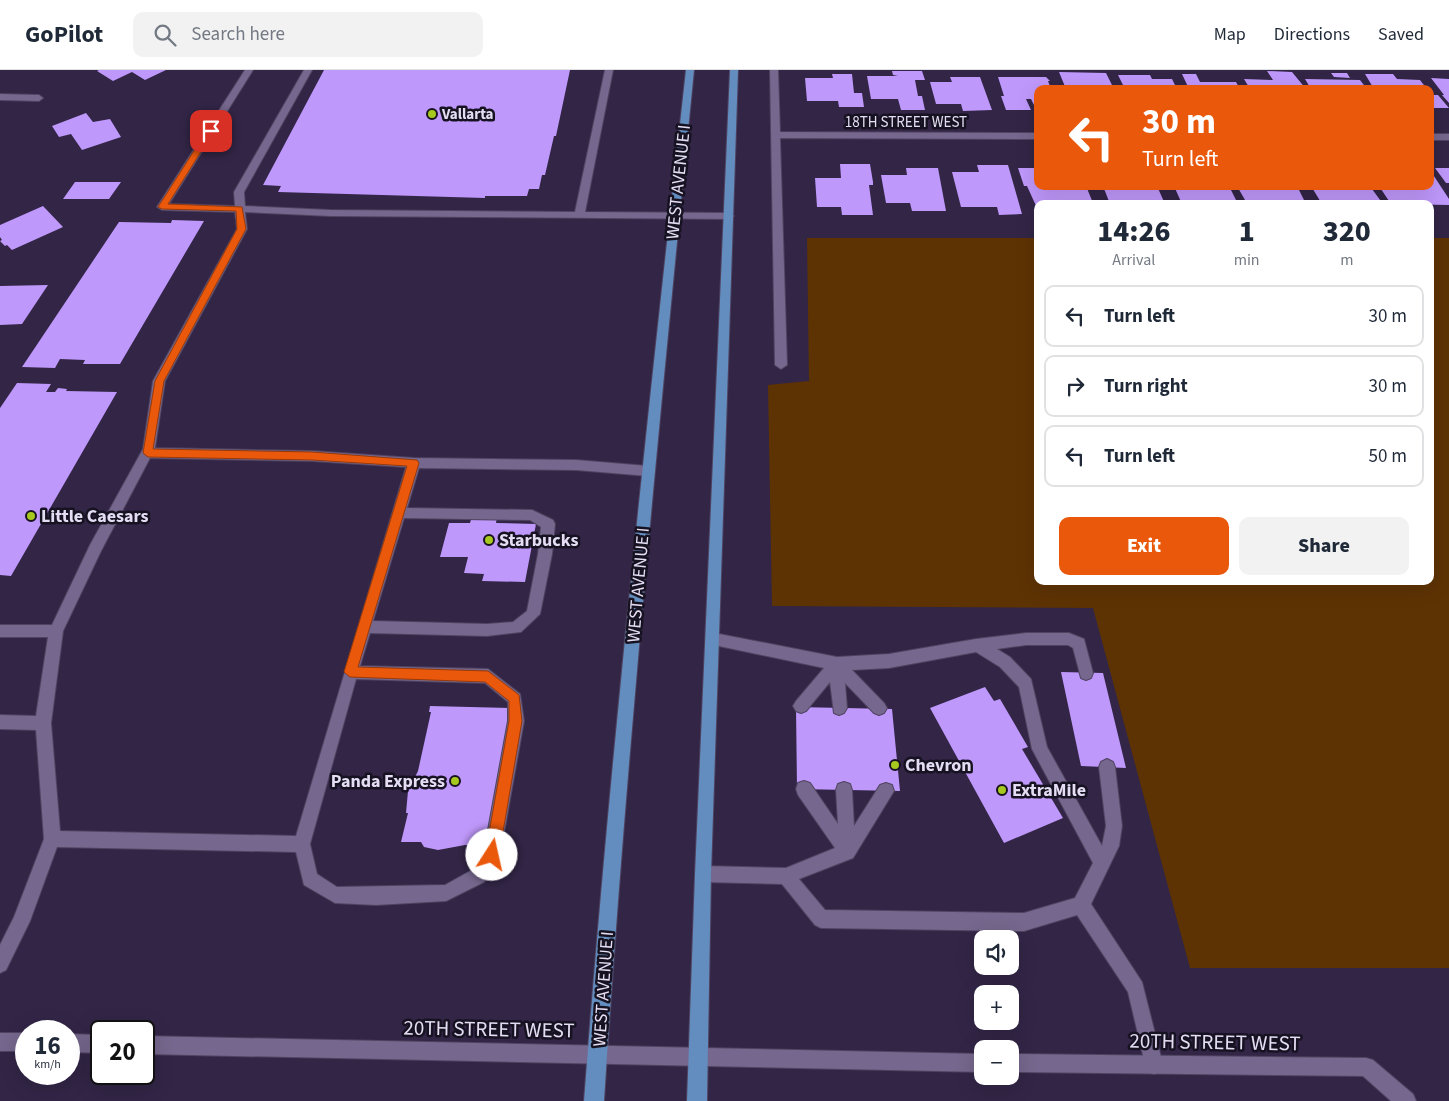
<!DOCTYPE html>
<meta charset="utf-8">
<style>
:root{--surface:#fff;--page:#f2f2f3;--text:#1f2937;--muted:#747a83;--line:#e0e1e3;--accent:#ea580c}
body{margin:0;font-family:"Source Sans 3",sans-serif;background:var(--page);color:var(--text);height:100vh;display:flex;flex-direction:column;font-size:19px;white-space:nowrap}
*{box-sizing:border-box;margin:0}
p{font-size:16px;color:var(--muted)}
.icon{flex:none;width:28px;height:28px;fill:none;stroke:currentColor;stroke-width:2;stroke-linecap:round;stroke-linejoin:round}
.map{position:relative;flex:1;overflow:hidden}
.drawer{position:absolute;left:1034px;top:130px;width:400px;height:385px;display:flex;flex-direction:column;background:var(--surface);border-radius:10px;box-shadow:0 5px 20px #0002}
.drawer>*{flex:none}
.hud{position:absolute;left:1034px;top:15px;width:400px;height:105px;border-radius:10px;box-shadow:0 5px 20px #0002;background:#ea580c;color:#fff;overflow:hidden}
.fabs{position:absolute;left:974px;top:860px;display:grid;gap:10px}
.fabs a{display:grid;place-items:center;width:45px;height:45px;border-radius:10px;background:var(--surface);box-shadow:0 5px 20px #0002;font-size:25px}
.speed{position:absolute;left:15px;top:950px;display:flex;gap:10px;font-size:25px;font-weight:700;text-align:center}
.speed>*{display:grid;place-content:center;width:65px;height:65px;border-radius:50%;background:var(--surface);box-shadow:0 5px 20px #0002;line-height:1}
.speed small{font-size:12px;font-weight:400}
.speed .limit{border:2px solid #111;border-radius:8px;background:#fff;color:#111}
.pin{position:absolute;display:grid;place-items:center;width:42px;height:42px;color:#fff;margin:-21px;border-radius:10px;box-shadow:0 2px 8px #0006}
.me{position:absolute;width:55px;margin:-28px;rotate:10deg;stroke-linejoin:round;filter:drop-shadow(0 0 4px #0008)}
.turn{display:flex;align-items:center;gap:18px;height:105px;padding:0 25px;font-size:22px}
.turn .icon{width:65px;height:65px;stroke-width:2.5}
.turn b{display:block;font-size:35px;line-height:42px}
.eta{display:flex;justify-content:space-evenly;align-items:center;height:85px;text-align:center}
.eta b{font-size:30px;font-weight:800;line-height:35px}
.primary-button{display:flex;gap:10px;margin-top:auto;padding:10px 25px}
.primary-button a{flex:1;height:58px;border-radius:10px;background:var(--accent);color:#fff;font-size:20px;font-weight:800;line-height:58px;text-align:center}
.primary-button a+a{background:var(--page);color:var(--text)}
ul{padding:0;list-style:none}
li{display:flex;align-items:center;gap:15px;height:62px;margin:0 10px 8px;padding:0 15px;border:2px solid var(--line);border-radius:10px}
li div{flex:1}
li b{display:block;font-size:19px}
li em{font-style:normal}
header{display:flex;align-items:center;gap:30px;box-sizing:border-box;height:70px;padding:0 25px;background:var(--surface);border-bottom:1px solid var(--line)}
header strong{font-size:24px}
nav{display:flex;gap:28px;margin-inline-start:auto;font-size:18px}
.search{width:350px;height:45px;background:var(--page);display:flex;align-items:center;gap:12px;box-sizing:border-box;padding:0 18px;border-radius:10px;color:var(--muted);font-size:19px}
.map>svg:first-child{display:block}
.green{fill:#5e3304}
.building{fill:#bf98fb}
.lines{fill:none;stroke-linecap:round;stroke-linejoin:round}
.service-casing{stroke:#4f4360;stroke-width:2}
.minor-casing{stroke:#4f4360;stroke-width:2}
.secondary-casing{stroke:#4f4360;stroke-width:2}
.primary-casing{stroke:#4f4360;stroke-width:2}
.service{fill:#75678d;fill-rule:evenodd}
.minor{fill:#75678d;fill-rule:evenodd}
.secondary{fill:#75678d;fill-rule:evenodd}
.primary{fill:#628dbe;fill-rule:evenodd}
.route{fill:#ea580c;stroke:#983908}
.poi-dot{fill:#a7c81f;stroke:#171221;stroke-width:2}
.labels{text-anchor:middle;stroke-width:5;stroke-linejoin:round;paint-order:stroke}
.far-poi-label{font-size:15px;font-weight:bold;fill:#e4ddf3;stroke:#171221;text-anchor:start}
.far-street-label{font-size:15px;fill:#e4ddf3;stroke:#171221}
.street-label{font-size:18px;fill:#e4ddf3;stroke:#171221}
.poi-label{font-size:18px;font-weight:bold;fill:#e4ddf3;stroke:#171221;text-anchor:start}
.near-street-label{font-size:21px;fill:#e4ddf3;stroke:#171221}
</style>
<header>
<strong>GoPilot</strong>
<div class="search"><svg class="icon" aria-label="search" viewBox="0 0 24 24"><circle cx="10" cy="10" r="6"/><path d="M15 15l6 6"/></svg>Search here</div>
<nav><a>Map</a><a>Directions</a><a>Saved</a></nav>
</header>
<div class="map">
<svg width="1449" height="1031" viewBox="0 0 1449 1031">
<rect width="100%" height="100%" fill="#322546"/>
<path class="green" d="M 807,168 L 1037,168 L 1038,511 L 1430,511 L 1430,168 L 1449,168 L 1449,898 L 1190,898 L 1093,538 L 772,536 L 768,315 L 809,311 Z"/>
<path class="building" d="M 99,0 L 166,0 L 145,10 L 132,2 L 113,11 L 97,1 Z
M 324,0 L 570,0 L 556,66 L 554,66 L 545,105 L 542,105 L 539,119 L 529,119 L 527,126 L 485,126 L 485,128 L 278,122 L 281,116 L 263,115 Z
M 892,1 L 922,1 L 925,10 L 915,10 L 918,26 L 922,26 L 925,40 L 901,40 L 898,29 L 871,29 L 867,6 L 898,6 L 893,5 Z
M 1267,1 L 1292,2 L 1306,19 L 1250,19 L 1244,9 L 1273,10 Z
M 1059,2 L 1106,3 L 1114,19 L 1066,19 Z
M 1331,3 L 1347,3 L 1350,8 L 1334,7 Z
M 832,4 L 852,4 L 854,23 L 862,23 L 864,37 L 839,37 L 838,31 L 807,31 L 805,8 L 833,8 Z
M 1182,4 L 1196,4 L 1200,12 L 1236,12 L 1240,19 L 1189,19 Z
M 1365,4 L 1393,4 L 1397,9 L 1420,10 L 1427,19 L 1374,19 Z
M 1118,5 L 1150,5 L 1152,9 L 1172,9 L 1177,19 L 1125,19 Z
M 950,7 L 980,7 L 992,40 L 963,41 L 961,34 L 936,34 L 930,12 L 952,12 Z
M 998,7 L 1046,7 L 1050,11 L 1048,11 L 1051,19 L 1038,19 L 1038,35 L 1034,35 L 1031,29 L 1026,29 L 1031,40 L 1006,40 L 1001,26 L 1004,26 Z
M 1431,8 L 1449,9 L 1449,33 L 1442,25 L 1444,25 Z
M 1305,9 L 1360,10 L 1367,19 L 1311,19 Z
M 1430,22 L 1433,25 L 1438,25 L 1449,38 L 1430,38 Z
M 86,43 L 93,52 L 110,49 L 121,67 L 82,80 L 71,64 L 59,67 L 52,56 Z
M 840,94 L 870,94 L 873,112 L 873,115 L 869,115 L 873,145 L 842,145 L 841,137 L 817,137 L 815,108 L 841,108 Z
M 977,95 L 1008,95 L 1022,144 L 999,145 L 997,137 L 961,137 L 952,102 L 979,102 Z
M 906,98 L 938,98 L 946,141 L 912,141 L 910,133 L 886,133 L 881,105 L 907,105 Z
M 1018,98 L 1038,98 L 1038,116 L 1086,116 L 1093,133 L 1038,134 L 1037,138 L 1027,116 L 1024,116 Z
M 1435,98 L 1449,98 L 1449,113 L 1446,113 Z
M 1430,100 L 1449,129 L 1449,135 L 1391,134 L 1379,116 L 1430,116 Z
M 75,112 L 121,112 L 109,129 L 63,129 Z
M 1103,116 L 1157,116 L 1165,134 L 1110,134 Z
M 1174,116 L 1229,116 L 1238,134 L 1182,134 Z
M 1237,116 L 1297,116 L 1306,134 L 1271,134 L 1269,130 L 1245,130 Z
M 1311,116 L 1372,119 L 1383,134 L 1322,134 Z
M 43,136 L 63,157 L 12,180 L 7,175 L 5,176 L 0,171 L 2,170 L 0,167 L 0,155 Z
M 172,150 L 204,151 L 120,294 L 83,294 L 85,290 L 60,289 L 55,298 L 22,297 L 119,152 L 171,153 Z
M 48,215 L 22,254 L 0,255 L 0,216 Z
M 17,313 L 51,314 L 46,322 L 55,322 L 58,318 L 67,319 L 66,321 L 117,322 L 11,506 L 0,505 L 0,338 Z
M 472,446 L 497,447 L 496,453 L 536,454 L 525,512 L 482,511 L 484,504 L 464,503 L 468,487 L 440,487 L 449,453 L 470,453 Z
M 1061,602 L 1103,603 L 1126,698 L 1081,696 Z
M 985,617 L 994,631 L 1000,629 L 1028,677 L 1022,679 L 1063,748 L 1004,773 L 930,638 Z
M 430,636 L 513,638 L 509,644 L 486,776 L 465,775 L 438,780 L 424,777 L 421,772 L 401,772 L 408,743 L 406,743 L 408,721 L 418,701 L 431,642 L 429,642 Z
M 796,637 L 892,639 L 900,721 L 797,719 Z"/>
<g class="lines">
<defs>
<path id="service" d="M 245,0 L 253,0 L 169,134 L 235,136 L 234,122 L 304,0 L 312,0 L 244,122 L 245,136 L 330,140 L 575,142 L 605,0 L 613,0 L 585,142 L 729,143 L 734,146 L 729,149 L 330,146 L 245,142 L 247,159 L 165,311 L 155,378 L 312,381 L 414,388 L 576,390 L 648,396 L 654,401 L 648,406 L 576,400 L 419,398 L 407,438 L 532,440 L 553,450 L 555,454 L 552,484 L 540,544 L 521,562 L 487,566 L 370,563 L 360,596 L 488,599 L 520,624 L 524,651 L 500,785 L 484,812 L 446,831 L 376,835 L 335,833 L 304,815 L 296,782 L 57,777 L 30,851 L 6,900 L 0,903 L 0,875 L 14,847 L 44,769 L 36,660 L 0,659 L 0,645 L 36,646 L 48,567 L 0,567 L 0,555 L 52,555 L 90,475 L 143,379 L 153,311 L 237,159 L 235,142 L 162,140 L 157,137 ZM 150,388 L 312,391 L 406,397 L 296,766 L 60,761 L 51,653 L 63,561 L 101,481 ZM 404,448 L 530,450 L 541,457 L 538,484 L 527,541 L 513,552 L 487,554 L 373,551 ZM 356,609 L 485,613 L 508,632 L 508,651 L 484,782 L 472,800 L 445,815 L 337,817 L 317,804 L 310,774 Z
M 714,563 L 837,587 L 889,584 L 976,569 L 1026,563 L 1069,563 L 1084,569 L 1093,603 L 1091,608 L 1086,610 L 1081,608 L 1073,578 L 1068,575 L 1026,575 L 997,579 L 1010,587 L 1031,609 L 1047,677 L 1102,776 L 1106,756 L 1099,697 L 1101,692 L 1107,689 L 1113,692 L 1115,697 L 1122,756 L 1119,776 L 1091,834 L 1142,912 L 1163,995 L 1161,1002 L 1154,1004 L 1147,1002 L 1128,922 L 1077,845 L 1024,861 L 821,858 L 815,855 L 782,814 L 703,812 L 697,810 L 695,804 L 697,798 L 703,796 L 786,798 L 835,778 L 798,725 L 796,719 L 798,713 L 804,711 L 810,713 L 838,754 L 836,720 L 838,714 L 844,712 L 850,714 L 852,720 L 854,756 L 880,715 L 886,713 L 892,715 L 894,721 L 853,788 L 799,809 L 825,840 L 1024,843 L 1075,828 L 1093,793 L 1032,679 L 1019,617 L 1000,597 L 976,582 L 889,598 L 852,600 L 884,633 L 887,638 L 884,643 L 879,645 L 874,643 L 845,613 L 847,638 L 844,643 L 839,645 L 834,643 L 830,612 L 806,641 L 801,643 L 796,641 L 793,636 L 796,631 L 824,598 L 714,575 L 709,574 L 707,569 L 709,564 Z"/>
<path id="minor" d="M 770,0 L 778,0 L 780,62 L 1038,63 L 1038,69 L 780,68 L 787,295 L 781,299 L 775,295 Z
M 0,24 L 39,25 L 43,28 L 39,31 L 0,30 Z
M 1430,64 L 1449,64 L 1449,70 L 1430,70 Z"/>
<path id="secondary" d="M 0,963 L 26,963 L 26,981 L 0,981 Z
M 69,964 L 101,965 L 101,983 L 69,982 Z
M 144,966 L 982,984 L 982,1002 L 144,984 Z
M 1010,984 L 1366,988 L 1373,990 L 1413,1024 L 1416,1031 L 1391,1031 L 1363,1006 L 1010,1002 Z"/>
<path id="primary" d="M 686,0 L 694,0 C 660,343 626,687 604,1031 L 584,1031 C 610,687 648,343 686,0 Z
M 730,0 L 738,0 L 711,804 L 707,1031 L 687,1031 L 695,804 Z"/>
</defs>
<use href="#service" class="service-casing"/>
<use href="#minor" class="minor-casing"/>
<use href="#secondary" class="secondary-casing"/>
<use href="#primary" class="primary-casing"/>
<use href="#service" class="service"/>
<use href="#minor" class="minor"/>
<use href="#secondary" class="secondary"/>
<use href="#primary" class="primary"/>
</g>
<path class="route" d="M 208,59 L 214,61 L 168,134 L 242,137 L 246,159 L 164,311 L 153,379 L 312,382 L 417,390 L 419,393 L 358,597 L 488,601 L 519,625 L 522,651 L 499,785 L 497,790 L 492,792 L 487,790 L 485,785 L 509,651 L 509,631 L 485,612 L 350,607 L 344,602 L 407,396 L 312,390 L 148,387 L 143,383 L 155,311 L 237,159 L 236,141 L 162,139 L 158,137 Z"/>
<g class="poi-dot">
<circle cx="432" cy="44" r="5"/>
<circle cx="31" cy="446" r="5"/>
<circle cx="489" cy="470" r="5"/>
<circle cx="895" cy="695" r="5"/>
<circle cx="455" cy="711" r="5"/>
<circle cx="1002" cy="720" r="5"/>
</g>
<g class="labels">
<g class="far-poi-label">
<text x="442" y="49">Vallarta</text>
</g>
<g class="far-street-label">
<text x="906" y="57">18TH STREET WEST</text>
</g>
<g class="street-label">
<text transform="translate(678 112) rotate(-84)" y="6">WEST AVENUE I</text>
<text transform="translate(638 515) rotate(-85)" y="6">WEST AVENUE I</text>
<text transform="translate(603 919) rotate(-86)" y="6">WEST AVENUE I</text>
</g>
<g class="poi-label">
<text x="41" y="452">Little Caesars</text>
<text x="499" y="476">Starbucks</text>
<text x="905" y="701">Chevron</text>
<text x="445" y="717" text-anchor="end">Panda Express</text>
<text x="1012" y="726">ExtraMile</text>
</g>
<g class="near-street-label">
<text transform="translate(489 959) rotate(1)" y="7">20TH STREET WEST</text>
<text transform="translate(1215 972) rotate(1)" y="7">20TH STREET WEST</text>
</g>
</g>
</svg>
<div class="fabs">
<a><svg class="icon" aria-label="sound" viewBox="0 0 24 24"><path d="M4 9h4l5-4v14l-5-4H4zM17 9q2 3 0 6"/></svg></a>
<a>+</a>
<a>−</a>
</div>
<div class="speed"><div>16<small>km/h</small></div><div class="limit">20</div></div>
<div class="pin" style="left:211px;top:61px;background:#d93025"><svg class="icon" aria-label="arrive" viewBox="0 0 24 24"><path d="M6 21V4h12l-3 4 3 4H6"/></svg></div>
<svg class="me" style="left:492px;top:785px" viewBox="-20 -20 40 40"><circle r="19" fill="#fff"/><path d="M0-13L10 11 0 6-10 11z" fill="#ea580c"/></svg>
<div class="hud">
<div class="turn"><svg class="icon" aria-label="left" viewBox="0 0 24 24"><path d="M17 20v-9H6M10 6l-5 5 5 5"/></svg><div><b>30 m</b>Turn left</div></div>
</div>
<section class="drawer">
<div class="eta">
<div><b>14:26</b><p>Arrival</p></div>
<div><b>1</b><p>min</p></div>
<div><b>320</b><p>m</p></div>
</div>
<ul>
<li><svg class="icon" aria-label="left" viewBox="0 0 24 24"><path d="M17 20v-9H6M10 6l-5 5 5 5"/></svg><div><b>Turn left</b></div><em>30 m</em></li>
<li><svg class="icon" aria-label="right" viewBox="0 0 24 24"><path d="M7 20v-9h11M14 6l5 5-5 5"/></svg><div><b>Turn right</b></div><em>30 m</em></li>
<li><svg class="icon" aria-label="left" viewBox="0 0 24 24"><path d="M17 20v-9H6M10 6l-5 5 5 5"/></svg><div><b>Turn left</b></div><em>50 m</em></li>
</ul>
<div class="primary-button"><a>Exit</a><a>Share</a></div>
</section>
</div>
